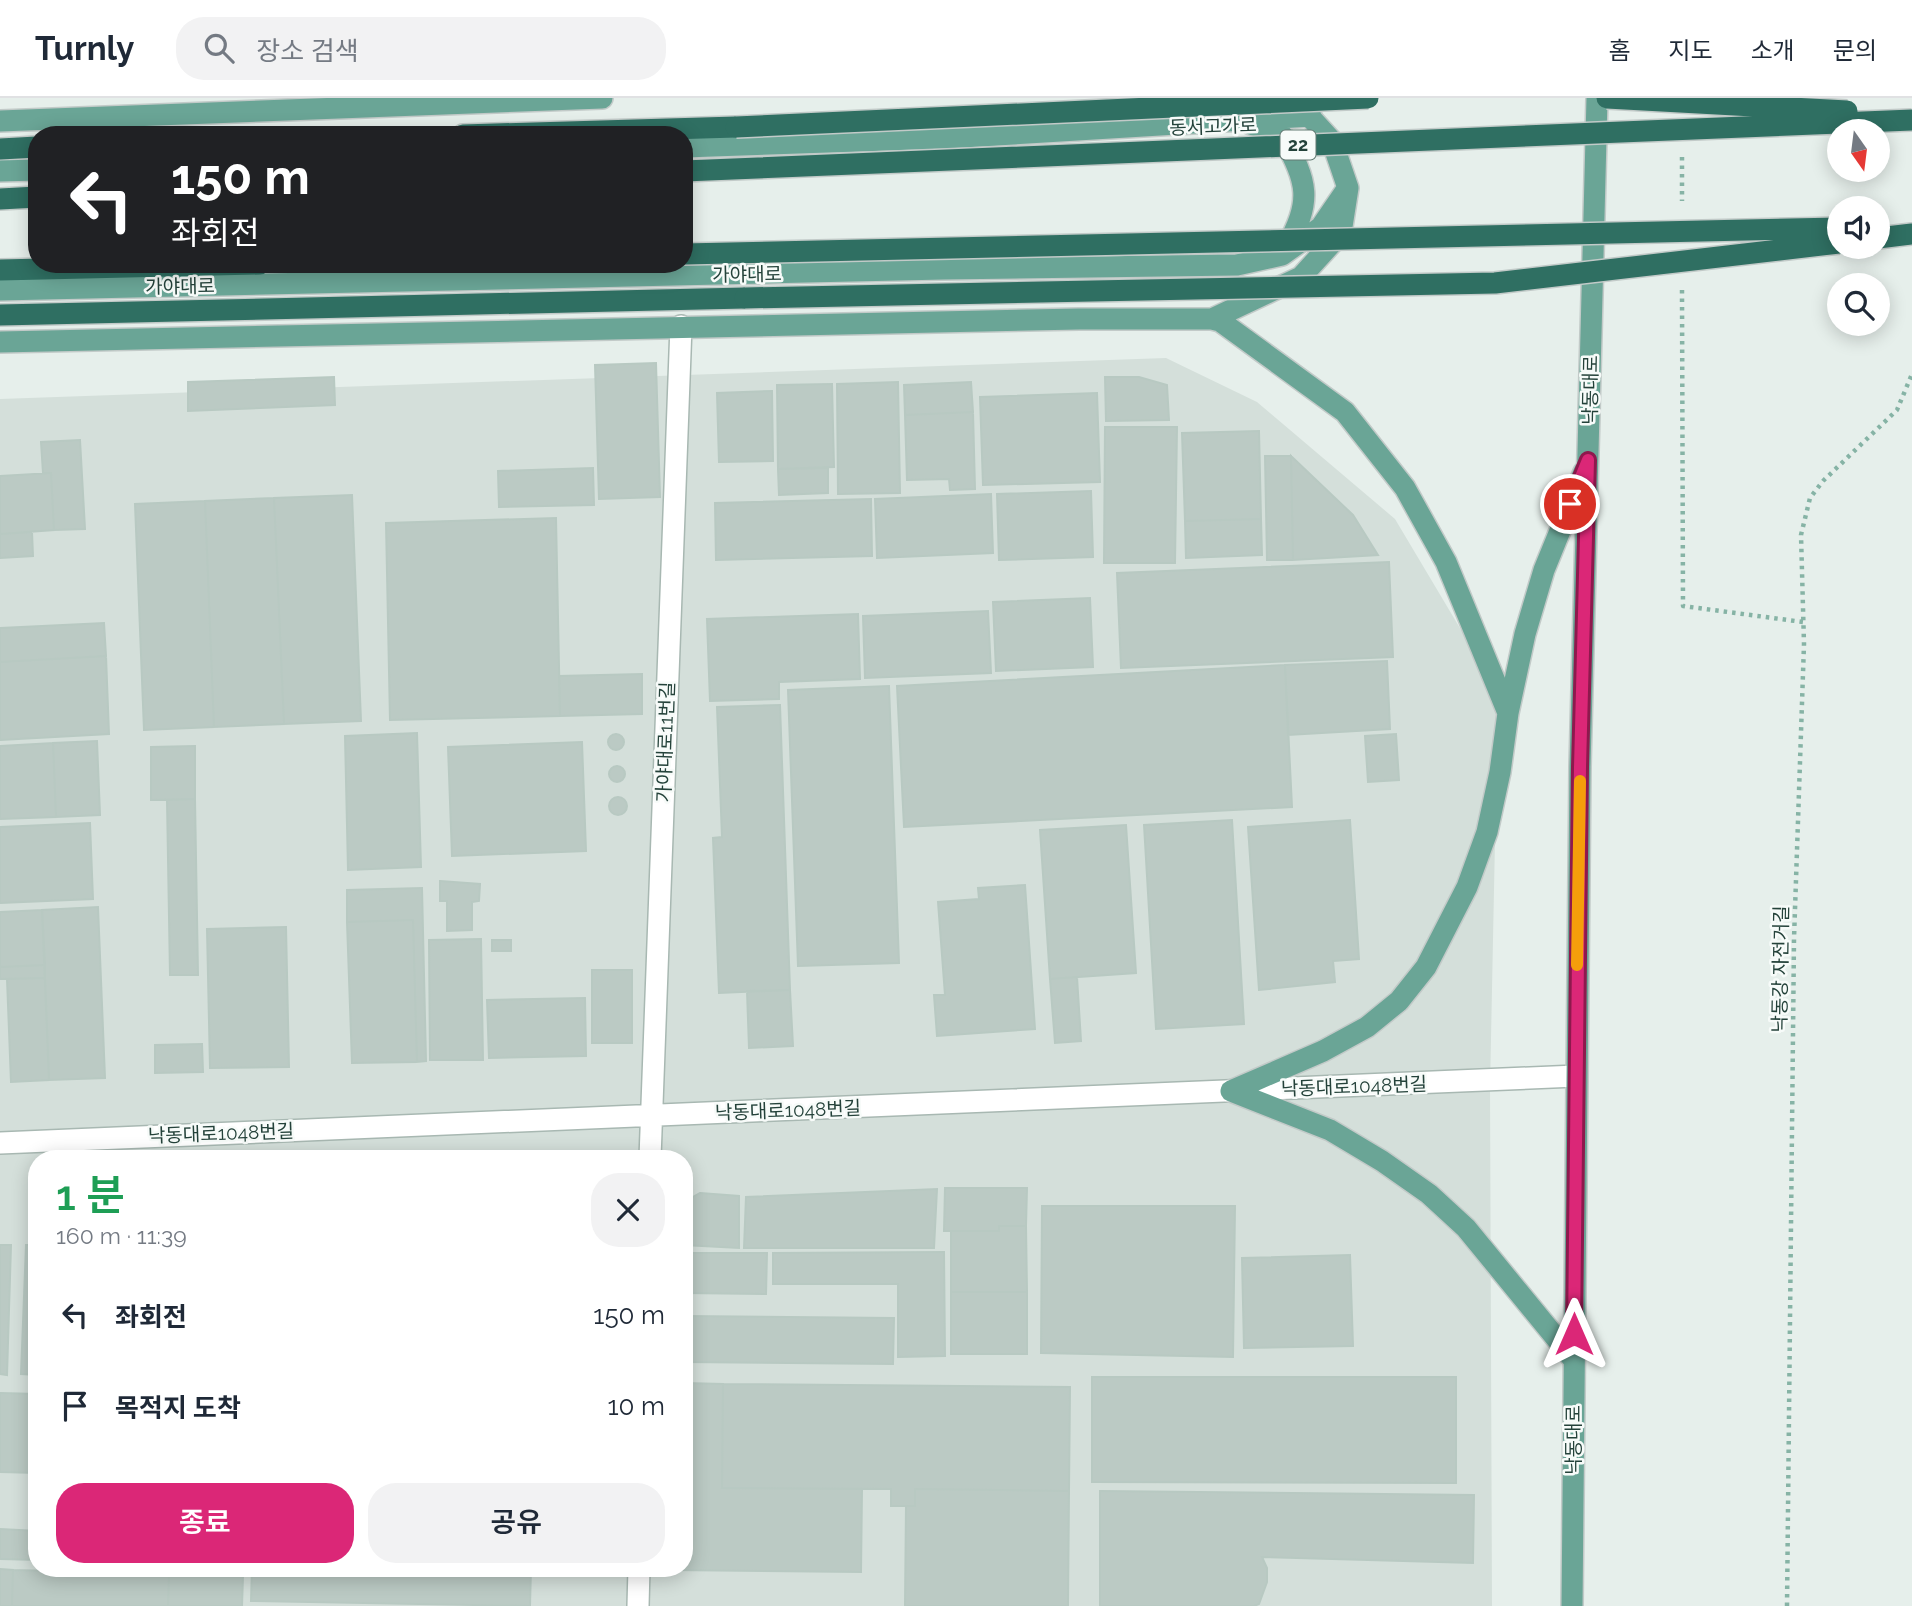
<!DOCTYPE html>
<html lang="ko">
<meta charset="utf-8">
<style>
:root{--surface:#fff;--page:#f2f2f3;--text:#1f2937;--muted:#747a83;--line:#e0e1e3;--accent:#db2777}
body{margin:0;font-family:Raleway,"Noto Sans KR",sans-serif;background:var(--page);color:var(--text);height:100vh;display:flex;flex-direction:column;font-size:26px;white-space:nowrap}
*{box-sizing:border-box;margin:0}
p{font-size:23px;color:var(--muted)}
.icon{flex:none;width:38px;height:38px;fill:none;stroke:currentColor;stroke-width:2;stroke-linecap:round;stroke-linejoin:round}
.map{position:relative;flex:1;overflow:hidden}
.drawer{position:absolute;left:28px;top:1052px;width:665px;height:427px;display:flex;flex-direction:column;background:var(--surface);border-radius:28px;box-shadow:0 4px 18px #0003}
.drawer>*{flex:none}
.top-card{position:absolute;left:28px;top:28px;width:665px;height:147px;border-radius:28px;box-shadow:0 4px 18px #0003;background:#202124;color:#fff;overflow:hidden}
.needle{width:46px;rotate:166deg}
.controls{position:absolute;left:1827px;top:21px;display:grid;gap:14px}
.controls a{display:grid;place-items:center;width:63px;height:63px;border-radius:50%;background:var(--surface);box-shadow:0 4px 18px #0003;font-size:35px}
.pin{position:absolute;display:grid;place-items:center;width:60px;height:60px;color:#fff;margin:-30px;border:4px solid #fff;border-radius:50%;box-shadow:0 2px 7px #0007}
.me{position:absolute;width:77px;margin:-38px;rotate:0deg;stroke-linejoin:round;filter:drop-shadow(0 0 5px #0008)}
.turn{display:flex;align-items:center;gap:24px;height:147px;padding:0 28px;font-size:32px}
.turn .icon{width:91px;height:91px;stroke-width:2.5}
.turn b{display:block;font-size:49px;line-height:60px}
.round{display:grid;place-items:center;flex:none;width:74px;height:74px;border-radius:28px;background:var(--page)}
.headline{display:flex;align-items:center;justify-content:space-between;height:119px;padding:0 28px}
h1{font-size:42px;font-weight:600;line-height:52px;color:#1e9e55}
.action{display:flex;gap:14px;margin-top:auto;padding:14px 28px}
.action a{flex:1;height:80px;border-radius:28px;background:var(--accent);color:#fff;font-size:28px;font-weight:600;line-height:80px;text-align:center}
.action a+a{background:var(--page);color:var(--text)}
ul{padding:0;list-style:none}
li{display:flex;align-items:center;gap:21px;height:91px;padding:0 28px}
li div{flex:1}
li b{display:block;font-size:26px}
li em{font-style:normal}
header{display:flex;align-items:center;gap:42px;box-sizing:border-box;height:98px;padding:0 35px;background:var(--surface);border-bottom:2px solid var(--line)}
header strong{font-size:33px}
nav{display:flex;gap:38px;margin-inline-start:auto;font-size:24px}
.search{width:490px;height:63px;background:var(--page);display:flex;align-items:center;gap:18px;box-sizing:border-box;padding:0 24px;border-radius:28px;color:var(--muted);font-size:26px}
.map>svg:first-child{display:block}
.built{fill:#d4dfda;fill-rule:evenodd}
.building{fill:#bbcac4;stroke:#b8c9c2;stroke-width:2}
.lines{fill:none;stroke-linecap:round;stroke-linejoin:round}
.minor-casing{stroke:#a8b8b2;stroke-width:24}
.major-casing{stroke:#c2cac8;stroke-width:24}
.highway-casing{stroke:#c2cac8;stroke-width:24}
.path{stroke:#86b3a5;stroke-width:4.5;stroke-dasharray:3.5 5;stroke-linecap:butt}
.minor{stroke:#fff;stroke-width:21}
.major{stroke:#6aa596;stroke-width:21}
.highway{stroke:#2f6f62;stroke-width:21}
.highway-bridge-casing{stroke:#c2cac8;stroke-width:24;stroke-linecap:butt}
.highway-bridge{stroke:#2f6f62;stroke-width:21}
.route-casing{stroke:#8e194d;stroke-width:18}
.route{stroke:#db2777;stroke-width:12}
.slow{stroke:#f59e0b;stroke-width:12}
.labels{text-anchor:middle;stroke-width:5;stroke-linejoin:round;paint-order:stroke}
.shield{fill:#f7fbf9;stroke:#637a73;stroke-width:2}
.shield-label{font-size:18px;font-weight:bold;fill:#24423a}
.street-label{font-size:19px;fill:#24423a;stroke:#f7fbf9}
</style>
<header>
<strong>Turnly</strong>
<div class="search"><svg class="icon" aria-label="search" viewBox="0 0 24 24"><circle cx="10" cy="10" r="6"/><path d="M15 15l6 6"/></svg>장소 검색</div>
<nav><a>홈</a><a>지도</a><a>소개</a><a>문의</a></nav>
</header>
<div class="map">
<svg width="1912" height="1508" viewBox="0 0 1912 1508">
<rect width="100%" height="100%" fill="#e6efeb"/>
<path class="built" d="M 1166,260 L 1257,304 L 1395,421 L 1498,594 L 1490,990 L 1492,1508 L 0,1508 L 0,301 ZM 37,1060 L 684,1060 L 684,1470 L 37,1470 Z"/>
<path class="building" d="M 656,265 L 660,399 L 599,401 L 595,267 Z
M 334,279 L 335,307 L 188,313 L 188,284 Z
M 1105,279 L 1139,279 L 1167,287 L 1169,322 L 1106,323 Z
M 898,284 L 900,395 L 838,396 L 837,286 Z
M 971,284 L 973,314 L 905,317 L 904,287 Z
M 832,286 L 834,369 L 778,371 L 777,287 Z
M 772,293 L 773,363 L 719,364 L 717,295 Z
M 1097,295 L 1100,384 L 983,387 L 980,299 Z
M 973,314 L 975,391 L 950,392 L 949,381 L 907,382 L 905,317 Z
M 1105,329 L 1177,329 L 1175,465 L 1104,465 Z
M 1259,333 L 1261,421 L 1185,423 L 1182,335 Z
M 80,342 L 85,431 L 54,432 L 51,375 L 43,375 L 41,344 Z
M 1265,358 L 1291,358 L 1293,462 L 1267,462 Z
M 1291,358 L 1353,417 L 1378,457 L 1293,462 Z
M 593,370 L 594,407 L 499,409 L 498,373 Z
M 828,370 L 828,395 L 779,397 L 778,371 Z
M 51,375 L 54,432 L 0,436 L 0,378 Z
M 1091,393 L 1093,459 L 999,462 L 997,396 Z
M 991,396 L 993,455 L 877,460 L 875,401 Z
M 352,397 L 361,623 L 284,626 L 274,400 Z
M 274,400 L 284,626 L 214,629 L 205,403 Z
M 871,401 L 872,458 L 716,462 L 715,405 Z
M 205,403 L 214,629 L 144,632 L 135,406 Z
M 556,420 L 560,618 L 390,622 L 386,425 Z
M 1261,421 L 1262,457 L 1186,460 L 1185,423 Z
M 32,434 L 33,458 L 0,460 L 0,436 Z
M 1389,464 L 1393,559 L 1121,570 L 1117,475 Z
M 1090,500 L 1093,569 L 996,573 L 993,504 Z
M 988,513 L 991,575 L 865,580 L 863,518 Z
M 858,516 L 860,581 L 779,584 L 779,601 L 710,603 L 707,521 Z
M 104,525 L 106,558 L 0,564 L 0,530 Z
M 106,558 L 109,636 L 0,642 L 0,564 Z
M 1387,563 L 1390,631 L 1288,637 L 1285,567 Z
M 1285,567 L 1292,709 L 904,729 L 897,588 Z
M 642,576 L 642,616 L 560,618 L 559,578 Z
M 889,588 L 899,865 L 798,868 L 788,592 Z
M 780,607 L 790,892 L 719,895 L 713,740 L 722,739 L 717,609 Z
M 417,635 L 421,769 L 348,772 L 345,638 Z
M 1396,636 L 1399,682 L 1368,684 L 1365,638 Z
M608 644a8 8 0 1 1 16 0a8 8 0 1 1-16 0Z
M 97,643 L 100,717 L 56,719 L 53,645 Z
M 582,644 L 586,753 L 452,758 L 448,649 Z
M 53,645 L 56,719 L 0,721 L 0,648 Z
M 195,648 L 195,701 L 151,702 L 151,649 Z
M609 676a8 8 0 1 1 16 0a8 8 0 1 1-16 0Z
M609 708a9 9 0 1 1 18 0a9 9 0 1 1-18 0Z
M 195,701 L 198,877 L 170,877 L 167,702 Z
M 1232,722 L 1244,926 L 1156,931 L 1144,727 Z
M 1350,722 L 1359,861 L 1333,863 L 1335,884 L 1259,892 L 1248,729 Z
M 90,725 L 93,801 L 0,805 L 0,729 Z
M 1126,727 L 1136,875 L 1050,881 L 1040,732 Z
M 440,783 L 480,786 L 479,803 L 472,804 L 472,832 L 447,833 L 447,803 L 440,803 Z
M 1025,787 L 1035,931 L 937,938 L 934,897 L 945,897 L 938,804 L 979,801 L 978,790 Z
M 422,790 L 426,963 L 417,964 L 413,822 L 347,824 L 347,792 Z
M 98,809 L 105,980 L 49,982 L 42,812 Z
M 42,812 L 45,867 L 0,869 L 0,814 Z
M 413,822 L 417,964 L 352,965 L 347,824 Z
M 286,829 L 289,969 L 210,970 L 207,831 Z
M 481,841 L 483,962 L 430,962 L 429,842 Z
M 492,842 L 511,842 L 511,853 L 492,853 Z
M 45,867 L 45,880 L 0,881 L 0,869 Z
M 592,872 L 632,872 L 632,945 L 592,945 Z
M 1077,879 L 1081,943 L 1055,945 L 1050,881 Z
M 45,880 L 49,982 L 11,984 L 7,881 Z
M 790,892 L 793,948 L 749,950 L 747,893 Z
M 585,900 L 586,958 L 489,960 L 487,902 Z
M 202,946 L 203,974 L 155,975 L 155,947 Z
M 945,1090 L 1027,1090 L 1026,1128 L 999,1128 L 999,1133 L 944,1133 Z
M 937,1091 L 934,1150 L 744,1150 L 746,1099 Z
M 700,1095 L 739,1098 L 739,1150 L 684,1147 L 684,1104 Z
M 1042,1108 L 1235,1108 L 1233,1259 L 1041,1255 Z
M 999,1128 L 1026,1128 L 1027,1194 L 951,1194 L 951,1133 L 999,1133 Z
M 0,1147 L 11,1147 L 7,1277 L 0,1276 Z
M 26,1147 L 37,1147 L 37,1277 L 21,1276 Z
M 944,1154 L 945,1258 L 898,1259 L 898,1186 L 773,1186 L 773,1155 Z
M 684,1155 L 767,1155 L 766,1196 L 684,1195 Z
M 1350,1157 L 1353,1248 L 1244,1250 L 1242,1160 Z
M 951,1194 L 1027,1194 L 1027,1256 L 951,1256 Z
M 684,1218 L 894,1220 L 893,1266 L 684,1264 Z
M 1092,1279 L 1456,1279 L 1456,1385 L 1092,1384 Z
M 684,1285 L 723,1286 L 722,1390 L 862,1391 L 861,1474 L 672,1472 L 672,1470 L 684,1470 Z
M 723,1286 L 1070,1289 L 1069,1393 L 915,1391 L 915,1408 L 891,1408 L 891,1391 L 722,1390 Z
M 0,1295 L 37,1296 L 37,1375 L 0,1374 Z
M 915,1391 L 1069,1393 L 1068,1508 L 905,1508 L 906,1408 L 915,1408 Z
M 1100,1393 L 1474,1397 L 1473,1465 L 1262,1459 L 1267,1470 L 1267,1484 L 1259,1506 L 1254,1508 L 1100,1508 Z
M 0,1431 L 37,1433 L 37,1462 L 0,1461 Z
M 252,1470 L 531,1470 L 530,1508 L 251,1503 Z
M 0,1471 L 13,1472 L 12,1508 L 0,1508 Z
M 13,1472 L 169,1476 L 168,1508 L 12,1508 Z
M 169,1476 L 243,1478 L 242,1508 L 168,1508 Z"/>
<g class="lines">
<defs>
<path id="minor" d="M 0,1045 L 1576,978
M 650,1060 L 681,228
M 638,1508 L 639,1470"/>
<path id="major" d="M 0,23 L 602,0
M 1251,26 L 1282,37 C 1308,86 1313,101 1285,152
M 684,49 L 946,40 L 1311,18
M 0,73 L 37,72
M 0,192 L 944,171 L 1237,167 L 1282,157 L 1321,129 L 1345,94
M 1212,221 L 1220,223 L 1345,314 L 1405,390 L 1446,464 L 1508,615
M 0,244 L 1079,221 L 1212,221 L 1301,179 L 1341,135 L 1348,90 L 1332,43 L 1310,19 L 1277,0
M 1231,993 L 1323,953 L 1367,929 L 1399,903 L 1426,869 L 1467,789 L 1487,734 L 1500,674 L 1508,615 L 1525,536 L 1544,472 L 1584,374
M 1231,993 L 1330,1032 L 1382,1063 L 1429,1096 L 1466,1130 L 1574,1262
M 1572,1508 L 1580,669 L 1597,0"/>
<path id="highway" d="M 463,37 L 736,29
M 0,51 L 37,49
M 0,101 L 37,99
M 1878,140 L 1912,136
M 0,172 L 260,166
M 0,217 L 745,200"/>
</defs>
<use href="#minor" class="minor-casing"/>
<use href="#major" class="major-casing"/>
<use href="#highway" class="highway-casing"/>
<path class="path" d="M 1682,59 L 1682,103
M 1682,192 L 1683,508 L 1803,524
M 1787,1508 L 1794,841 L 1804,546 L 1801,437 L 1810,400 L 1823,383 L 1897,312 L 1912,276"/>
<use href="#minor" class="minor"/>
<use href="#major" class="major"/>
<use href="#highway" class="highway"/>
<defs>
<path id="highway-bridge" d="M 1607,0 L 1847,13
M 736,29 L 1368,0
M 684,73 L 1912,22
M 684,156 L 1839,130
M 745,200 L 1495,185 L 1839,145"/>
</defs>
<use href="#highway-bridge" class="highway-bridge-casing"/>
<use href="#highway-bridge" class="highway-bridge"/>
</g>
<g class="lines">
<defs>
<path id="route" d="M 1570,406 L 1588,362 L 1580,669 L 1574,1236"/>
</defs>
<use href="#route" class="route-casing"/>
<use href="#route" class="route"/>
<path class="slow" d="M 1577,867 L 1580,683"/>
</g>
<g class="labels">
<rect class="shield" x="1280.5" y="32.5" width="35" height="29" rx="5"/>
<g class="shield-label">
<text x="1298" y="53">22</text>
</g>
<g class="street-label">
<text transform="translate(1213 28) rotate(-2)" y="7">동서고가로</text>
<text transform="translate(747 176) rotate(-1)" y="7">가야대로</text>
<text transform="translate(180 188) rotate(-1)" y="7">가야대로</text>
<text transform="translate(1590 292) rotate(-89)" y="7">낙동대로</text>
<text transform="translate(665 644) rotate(-88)" y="7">가야대로11번길</text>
<text transform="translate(1780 871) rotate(-89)" y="7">낙동강 자전거길</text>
<text transform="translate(1354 988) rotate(-2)" y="7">낙동대로1048번길</text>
<text transform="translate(788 1012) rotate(-2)" y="7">낙동대로1048번길</text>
<text transform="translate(221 1035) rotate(-2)" y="7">낙동대로1048번길</text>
<text transform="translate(1573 1342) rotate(-90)" y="7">낙동대로</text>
</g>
</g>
</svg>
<div class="controls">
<a><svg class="needle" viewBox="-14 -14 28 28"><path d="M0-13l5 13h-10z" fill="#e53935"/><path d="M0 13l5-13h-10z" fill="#747a83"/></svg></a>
<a><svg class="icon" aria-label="sound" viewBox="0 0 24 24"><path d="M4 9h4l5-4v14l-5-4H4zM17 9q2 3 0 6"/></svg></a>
<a><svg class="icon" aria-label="search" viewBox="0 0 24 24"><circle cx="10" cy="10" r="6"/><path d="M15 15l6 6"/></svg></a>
</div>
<div class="pin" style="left:1570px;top:406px;background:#d93025"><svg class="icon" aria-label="arrive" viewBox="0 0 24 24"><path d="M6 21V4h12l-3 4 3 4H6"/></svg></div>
<svg class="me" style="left:1574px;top:1236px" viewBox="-20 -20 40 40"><path d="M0-17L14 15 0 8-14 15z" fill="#db2777" stroke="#fff" stroke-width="4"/></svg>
<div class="top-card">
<div class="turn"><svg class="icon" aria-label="left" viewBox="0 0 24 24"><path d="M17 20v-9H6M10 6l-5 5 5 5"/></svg><div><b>150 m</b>좌회전</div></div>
</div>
<section class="drawer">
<div class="headline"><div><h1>1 분</h1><p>160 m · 11:39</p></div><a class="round"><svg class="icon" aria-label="close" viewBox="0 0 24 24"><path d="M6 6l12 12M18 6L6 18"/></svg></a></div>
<ul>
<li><svg class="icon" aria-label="left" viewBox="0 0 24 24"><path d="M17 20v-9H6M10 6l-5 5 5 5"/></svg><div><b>좌회전</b></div><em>150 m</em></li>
<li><svg class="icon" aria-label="arrive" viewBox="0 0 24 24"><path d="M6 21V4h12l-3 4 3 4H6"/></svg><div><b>목적지 도착</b></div><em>10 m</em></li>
</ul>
<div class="action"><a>종료</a><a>공유</a></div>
</section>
</div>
